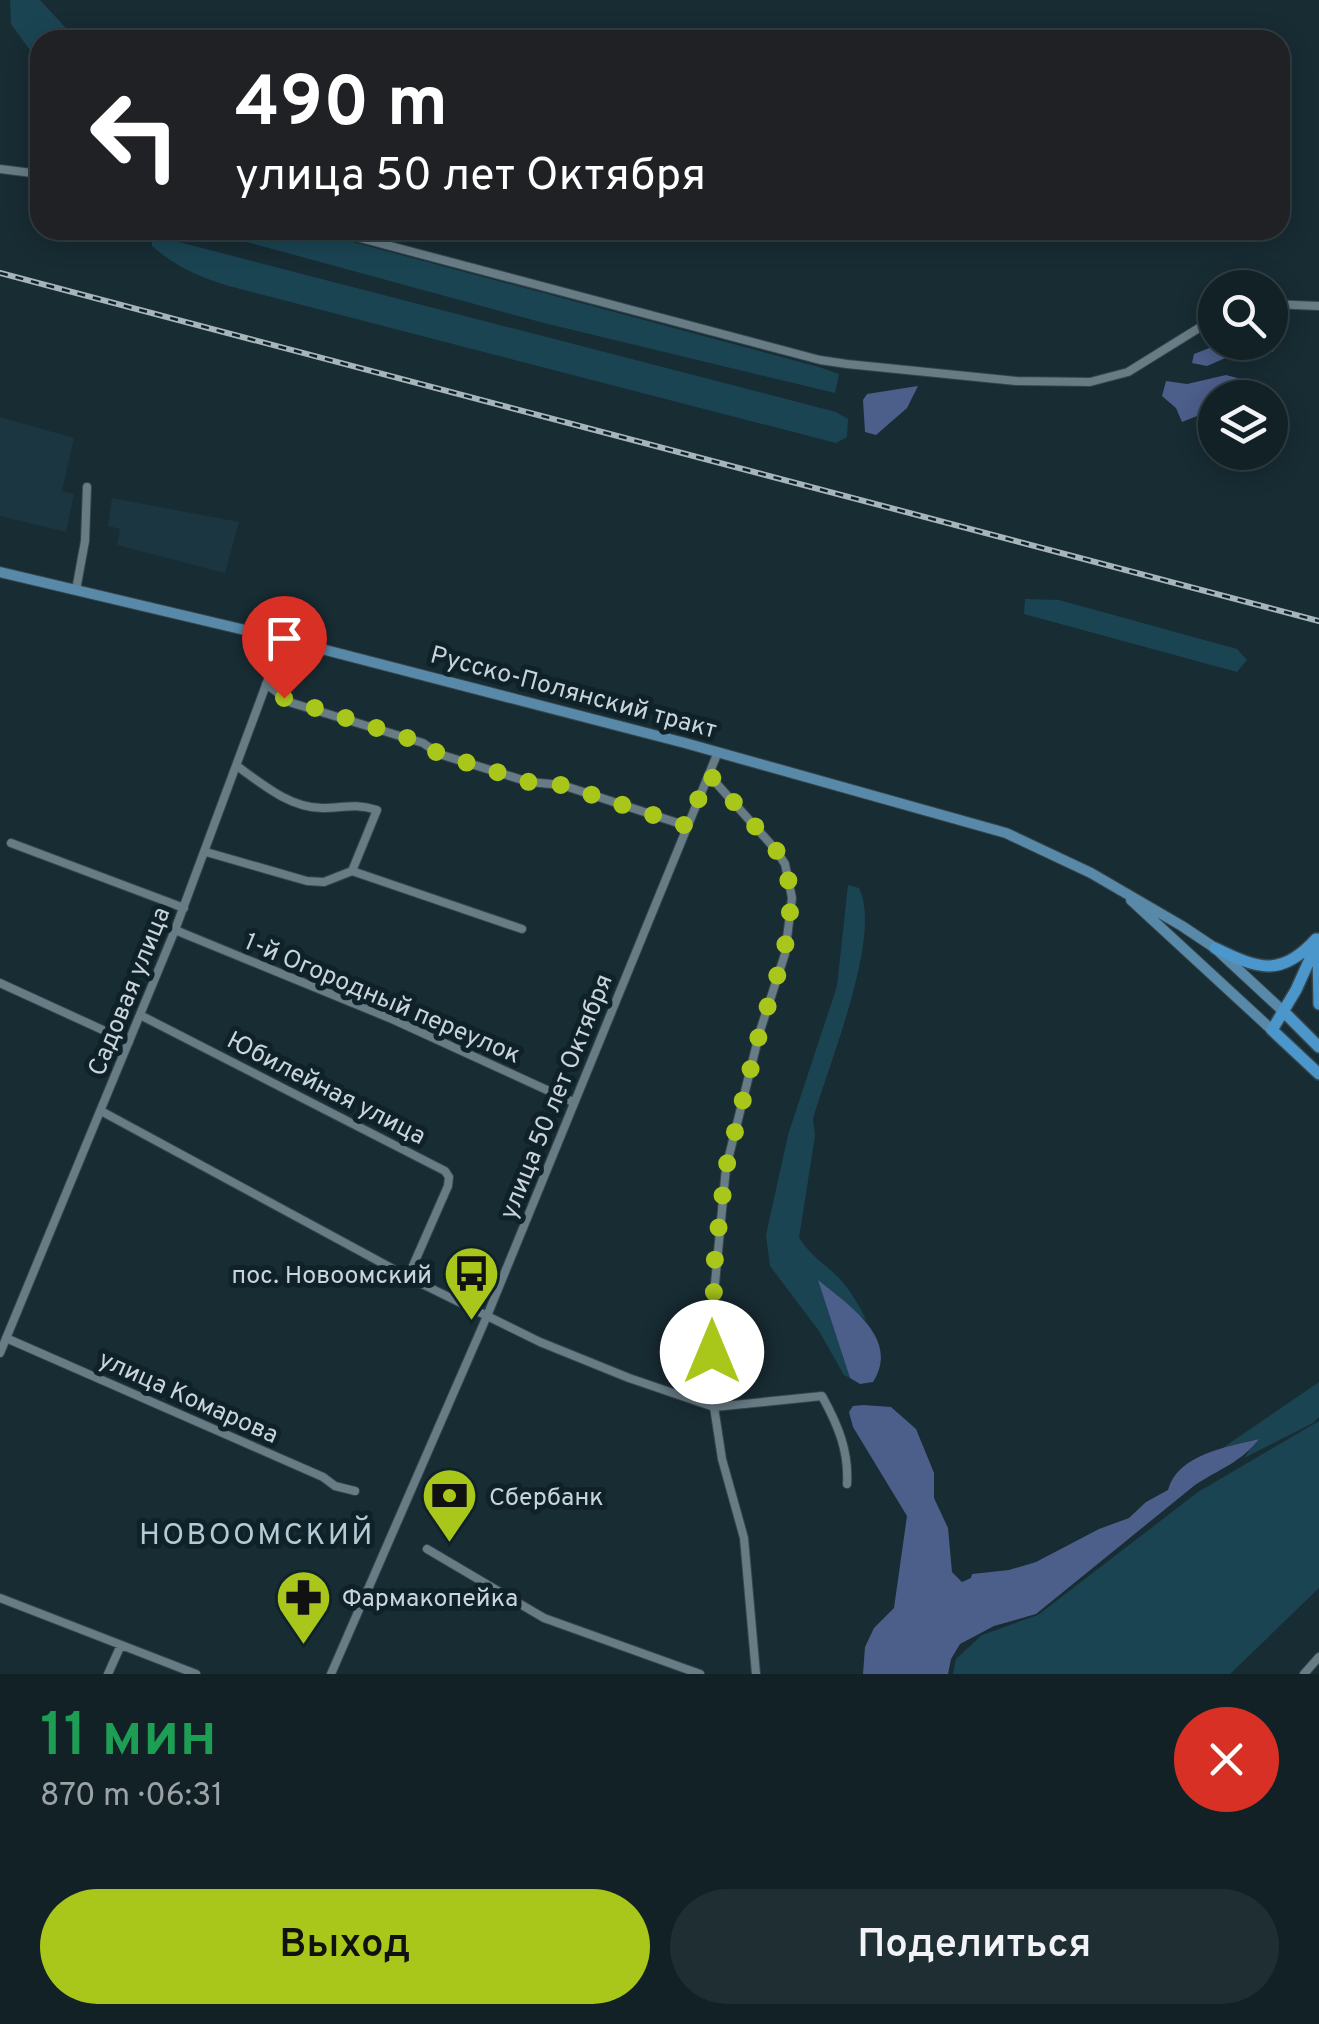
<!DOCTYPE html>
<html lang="ru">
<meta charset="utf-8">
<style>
:root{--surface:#122126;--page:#1f2e32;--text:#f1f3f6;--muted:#9ca3a7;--line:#313e43;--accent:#a9c71b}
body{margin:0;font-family:Overpass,sans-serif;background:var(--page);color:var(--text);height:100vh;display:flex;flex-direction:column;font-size:38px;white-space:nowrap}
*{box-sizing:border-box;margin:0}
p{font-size:32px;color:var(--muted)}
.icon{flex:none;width:55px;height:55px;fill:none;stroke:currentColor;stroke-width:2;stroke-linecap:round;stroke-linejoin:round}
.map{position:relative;height:1674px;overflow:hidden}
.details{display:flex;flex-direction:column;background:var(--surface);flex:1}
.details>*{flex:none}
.banner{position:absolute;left:30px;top:30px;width:1260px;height:210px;border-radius:30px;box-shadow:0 5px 25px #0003,0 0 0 2px var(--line);background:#202124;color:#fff;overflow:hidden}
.fabs{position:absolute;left:1198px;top:270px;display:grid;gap:20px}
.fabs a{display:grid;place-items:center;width:90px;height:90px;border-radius:50%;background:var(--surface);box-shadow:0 5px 25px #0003,0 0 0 2px var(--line);font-size:50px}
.pin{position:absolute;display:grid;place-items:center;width:85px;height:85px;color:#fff;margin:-102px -42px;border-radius:50% 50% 50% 0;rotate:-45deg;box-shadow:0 0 10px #0007}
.pin .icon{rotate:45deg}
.me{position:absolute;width:110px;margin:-55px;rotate:0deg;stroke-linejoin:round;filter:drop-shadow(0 0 8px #0008)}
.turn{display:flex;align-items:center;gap:35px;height:210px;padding:0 40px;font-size:45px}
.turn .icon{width:130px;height:130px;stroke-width:2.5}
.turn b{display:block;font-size:70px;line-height:85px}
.round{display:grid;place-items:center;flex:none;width:105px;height:105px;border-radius:52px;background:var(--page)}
.headline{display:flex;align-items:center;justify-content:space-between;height:170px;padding:0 40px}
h1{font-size:60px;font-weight:600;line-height:75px;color:#1e9e55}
.primary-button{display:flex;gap:20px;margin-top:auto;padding:20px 40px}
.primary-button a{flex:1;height:115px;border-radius:60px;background:var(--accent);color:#111;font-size:40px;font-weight:600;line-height:115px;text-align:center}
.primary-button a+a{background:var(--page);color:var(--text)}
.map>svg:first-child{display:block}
.built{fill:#1b3641}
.green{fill:#1b4453}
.water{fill:#4c5e8a}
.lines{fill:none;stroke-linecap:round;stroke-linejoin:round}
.minor-casing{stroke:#36464d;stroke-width:10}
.secondary-casing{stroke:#36464d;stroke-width:12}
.primary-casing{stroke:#36464d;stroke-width:14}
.minor{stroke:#677c85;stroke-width:8}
.secondary{stroke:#5989a8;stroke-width:10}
.primary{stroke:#4b96cb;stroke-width:11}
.rail-casing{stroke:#a7b4ba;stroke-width:6}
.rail{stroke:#0f2229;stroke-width:2.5;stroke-dasharray:8;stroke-linecap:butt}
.route{stroke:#a9c71b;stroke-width:18;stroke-dasharray:0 32.4}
.labels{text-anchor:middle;stroke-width:10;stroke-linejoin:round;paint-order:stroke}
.street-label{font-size:25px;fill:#c9d5da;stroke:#0f2229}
.poi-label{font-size:25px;fill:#c9d5da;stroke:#0f2229;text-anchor:start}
.quarter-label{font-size:30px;letter-spacing:2.5px;fill:#b4cbd5;stroke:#0f2229}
</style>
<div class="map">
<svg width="1319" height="1674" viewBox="0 0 1319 1674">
<rect width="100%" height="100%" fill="#182c33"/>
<path class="built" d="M 0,417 L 74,438 L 62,491 L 74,494 L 66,532 L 0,516 Z
M 112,498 L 239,522 L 225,573 L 117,545 L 120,529 L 108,526 Z"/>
<path class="green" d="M 10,0 L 40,0 L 77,40 L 40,40 L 40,64 L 11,24 Z
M 203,230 L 308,230 L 819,367 L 839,374 L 835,393 L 544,323 Z
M 152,235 L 836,412 L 848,419 L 847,437 L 836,443 L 229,286 C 199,277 176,267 152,246 Z
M 1025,599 L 1059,600 L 1237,649 L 1247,660 L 1237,672 L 1024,614 Z
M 848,885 L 859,888 C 883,936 828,1065 813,1119 L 815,1136 L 799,1238 C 814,1259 823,1262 840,1279 C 851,1291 859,1306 867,1321 L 819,1282 L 850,1378 L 844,1375 L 819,1331 L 770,1266 L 766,1235 L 788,1135 L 837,986 Z
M 1319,1382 L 1319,1417 L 1313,1423 L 1244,1458 L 1258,1439 L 1224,1447 Z
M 1319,1421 L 1319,1588 L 1230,1674 L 953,1674 L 956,1659 L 982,1635 L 1038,1615 L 1198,1492 Z"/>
<path class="water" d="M 1270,332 L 1279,341 L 1273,352 L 1246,349 L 1207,366 L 1192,363 L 1194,354 L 1222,343 L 1270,342 Z
M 1226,375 L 1241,379 L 1247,387 L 1235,397 L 1215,398 L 1215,409 L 1182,422 L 1176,408 L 1162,396 L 1166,381 L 1187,384 Z
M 918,386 L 907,408 L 876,435 L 865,432 L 863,400 L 867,394 Z
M 818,1280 C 848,1305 901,1338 873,1382 L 860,1384 L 850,1378 Z
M 864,1405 L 891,1407 L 916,1429 L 934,1473 L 934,1498 L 948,1528 L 952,1572 L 962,1582 L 971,1578 L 972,1574 L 1009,1570 L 1036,1562 L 1099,1529 L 1129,1518 L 1146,1502 L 1168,1490 C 1178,1454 1227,1447 1259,1439 C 1240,1463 1221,1468 1195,1485 L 1036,1614 L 994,1626 L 960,1644 L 951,1659 L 948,1674 L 863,1674 L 865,1647 L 874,1628 L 894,1608 L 907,1516 L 853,1427 L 849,1412 L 853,1406 Z"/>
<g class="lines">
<defs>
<path id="minor" d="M 0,169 L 40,174
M 330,230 L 820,360 L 847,364 L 1016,381 L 1090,382 L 1128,372 L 1215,318
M 1270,304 L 1319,306
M 76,590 L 85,541 L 87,487
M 266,684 L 292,703 L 423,743 L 439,754 L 529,782 L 562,785 L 687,826
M 237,766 C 262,784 290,808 322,808 C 344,808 354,803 377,810 L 352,871
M 709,775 L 776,850 L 785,864 L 792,898 L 785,954 L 760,1031 L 726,1168 L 711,1325 L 714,1407 L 722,1459 L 744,1538 L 756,1674
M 11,843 L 184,908
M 206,852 L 307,881 L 324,882 L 352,871 L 522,929
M 175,930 L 392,1019 L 573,1102
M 0,983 L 129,1042
M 140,1015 L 445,1171 L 449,1177 L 448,1186 L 408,1277
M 101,1111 L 408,1277 L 540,1342 L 629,1378 L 714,1407 L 822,1396 C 838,1425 849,1451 847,1484
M 6,1338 L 323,1477 L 335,1486 L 355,1491
M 0,1353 L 175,930 L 283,639
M 427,1549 L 544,1618 L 700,1674
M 0,1598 L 196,1674
M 108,1674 L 121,1645
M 331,1674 L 487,1316 L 718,752
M 1304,1674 L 1319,1657"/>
<path id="secondary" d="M 0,572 L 283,639 L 685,743 L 1006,833 L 1091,873 L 1182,926 L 1215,948 L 1284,1012
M 1131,900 L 1272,1030"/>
<path id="primary" d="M 1319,939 L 1296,990 L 1272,1030 L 1319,1074
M 1215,948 C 1258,969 1281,978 1316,939
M 1318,954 L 1319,1004
M 1284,1012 L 1319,1047"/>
</defs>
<use href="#minor" class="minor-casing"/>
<use href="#secondary" class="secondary-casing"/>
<use href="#primary" class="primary-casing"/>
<use href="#minor" class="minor"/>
<use href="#secondary" class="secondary"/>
<use href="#primary" class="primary"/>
<defs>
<path id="rail" d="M 0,273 L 1319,621"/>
</defs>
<use href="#rail" class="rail-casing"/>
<use href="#rail" class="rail"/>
</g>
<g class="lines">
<path class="route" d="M 284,698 L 423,743 L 439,754 L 529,782 L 562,785 L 687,826 L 709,774 L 776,850 L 785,864 L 792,898 L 784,954 L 760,1031 L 726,1168 L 715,1256 L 712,1352"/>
</g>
<defs>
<symbol id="bus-pin" viewBox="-11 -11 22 30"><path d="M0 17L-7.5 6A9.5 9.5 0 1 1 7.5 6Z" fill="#a9c71b" stroke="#0f2229"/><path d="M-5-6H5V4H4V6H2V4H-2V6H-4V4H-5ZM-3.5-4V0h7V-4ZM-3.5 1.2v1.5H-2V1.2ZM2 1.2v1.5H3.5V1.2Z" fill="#111"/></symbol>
<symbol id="bank-pin" viewBox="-11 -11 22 30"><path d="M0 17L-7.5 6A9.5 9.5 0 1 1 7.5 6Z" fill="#a9c71b" stroke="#0f2229"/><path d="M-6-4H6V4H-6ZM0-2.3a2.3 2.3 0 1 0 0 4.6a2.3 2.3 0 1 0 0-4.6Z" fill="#111"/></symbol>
<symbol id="pharmacy-pin" viewBox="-11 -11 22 30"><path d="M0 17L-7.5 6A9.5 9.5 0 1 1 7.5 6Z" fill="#a9c71b" stroke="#0f2229"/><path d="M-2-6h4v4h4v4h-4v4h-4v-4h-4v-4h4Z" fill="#111"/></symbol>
</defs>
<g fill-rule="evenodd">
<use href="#bus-pin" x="440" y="1242" width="63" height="86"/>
<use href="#bank-pin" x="418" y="1464" width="63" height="86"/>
<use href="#pharmacy-pin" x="272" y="1566" width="63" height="86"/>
</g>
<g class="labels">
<g class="street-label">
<text transform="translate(574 691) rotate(15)" y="9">Русско-Полянский тракт</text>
<text transform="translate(128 991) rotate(-68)" y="9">Садовая улица</text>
<text transform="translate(383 997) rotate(23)" y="9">1-й Огородный переулок</text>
<text transform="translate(327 1087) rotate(27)" y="9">Юбилейная улица</text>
<text transform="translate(555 1096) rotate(-68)" y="9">улица 50 лет Октября</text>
<text transform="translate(189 1396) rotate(24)" y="9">улица Комарова</text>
</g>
<g class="poi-label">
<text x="432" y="1283" text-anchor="end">пос. Новоомский</text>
<text x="489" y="1505">Сбербанк</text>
<text x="342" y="1606">Фармакопейка</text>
</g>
<g class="quarter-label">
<text x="257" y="1544">НОВООМСКИЙ</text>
</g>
</g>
</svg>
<div class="fabs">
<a><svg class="icon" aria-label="search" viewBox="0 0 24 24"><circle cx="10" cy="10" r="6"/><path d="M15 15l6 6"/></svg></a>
<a><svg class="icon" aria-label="layers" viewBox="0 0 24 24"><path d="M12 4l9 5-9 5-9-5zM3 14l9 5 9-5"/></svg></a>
</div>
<div class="pin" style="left:284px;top:698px;background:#d93025"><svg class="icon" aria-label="arrive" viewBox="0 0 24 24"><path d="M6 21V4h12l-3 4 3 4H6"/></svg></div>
<svg class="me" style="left:712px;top:1352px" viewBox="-20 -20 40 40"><circle r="19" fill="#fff"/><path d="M0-13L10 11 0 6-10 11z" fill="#a9c71b"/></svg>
<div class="banner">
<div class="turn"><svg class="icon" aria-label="left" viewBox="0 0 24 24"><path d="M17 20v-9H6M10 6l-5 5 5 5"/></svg><div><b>490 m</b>улица 50 лет Октября</div></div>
</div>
</div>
<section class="details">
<div class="headline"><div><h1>11 мин</h1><p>870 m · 06:31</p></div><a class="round" style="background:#d93025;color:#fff"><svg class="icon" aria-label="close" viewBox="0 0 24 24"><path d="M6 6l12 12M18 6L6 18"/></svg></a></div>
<div class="primary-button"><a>Выход</a><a>Поделиться</a></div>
</section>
